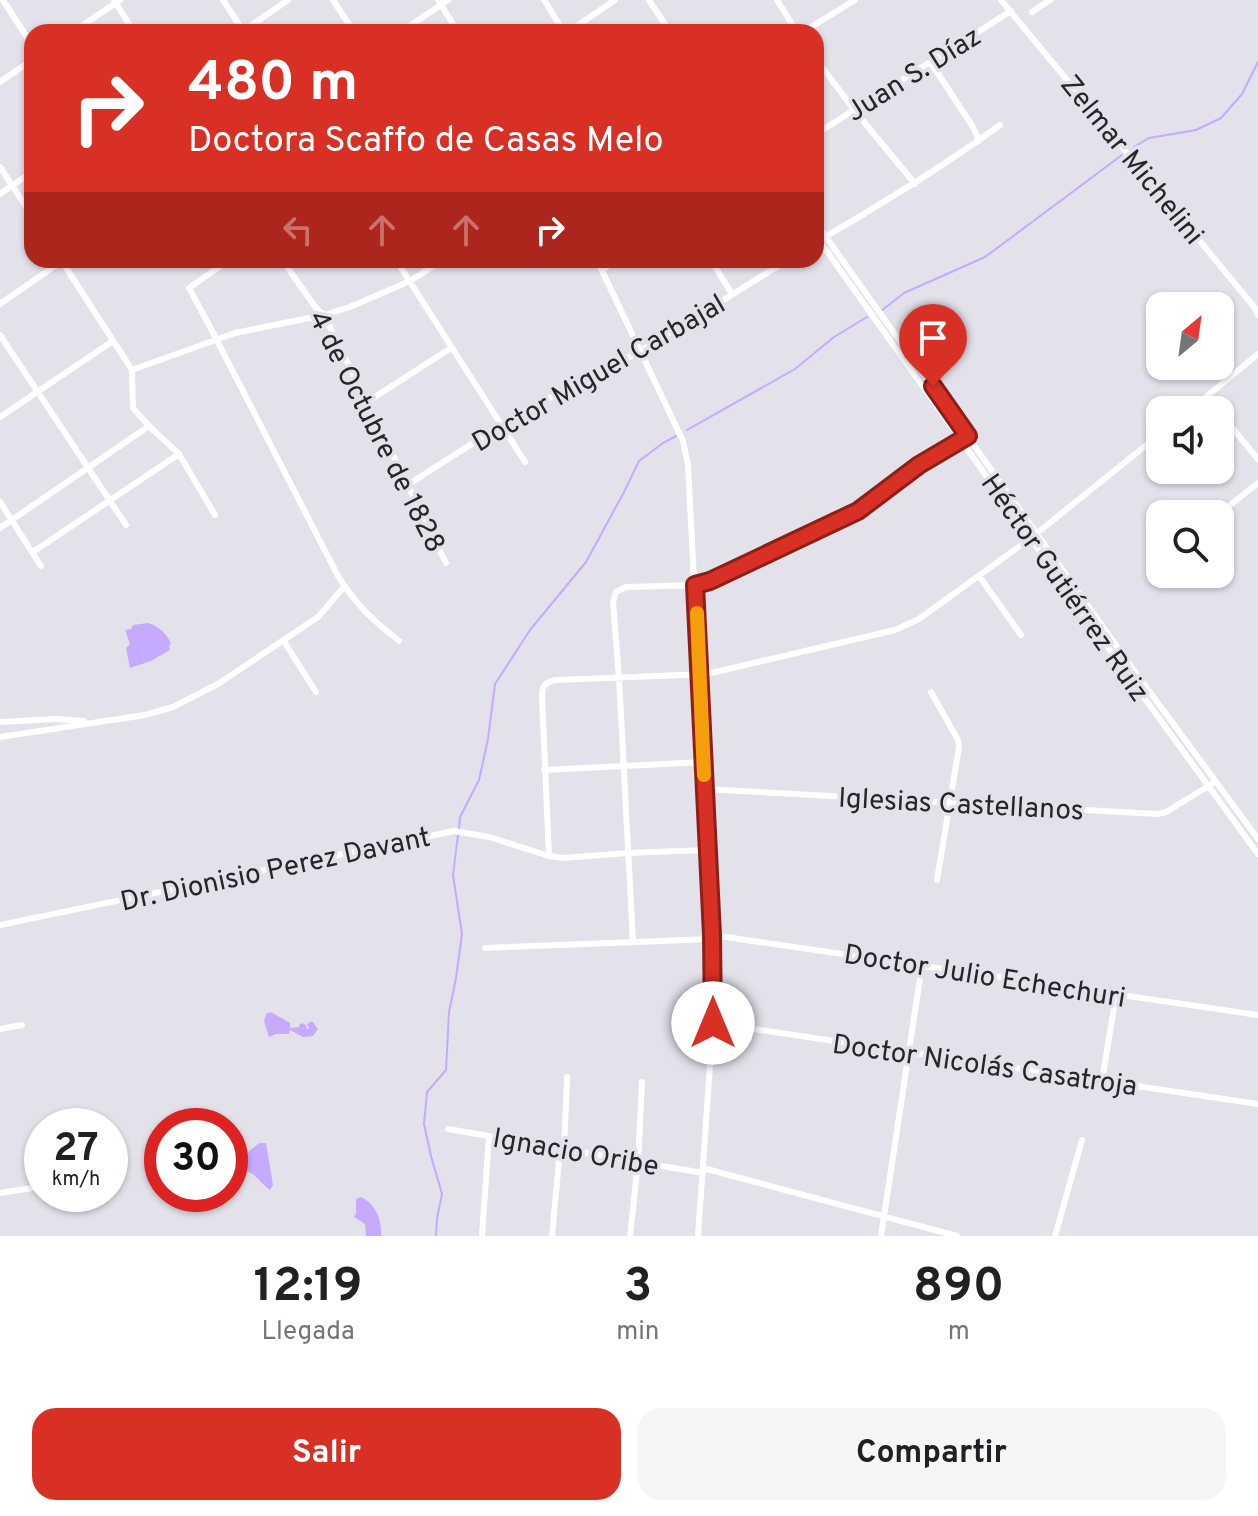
<!DOCTYPE html>
<html lang="es">
<meta charset="utf-8">
<style>
:root{--surface:#fff;--page:#f6f6f6;--text:#202124;--muted:#757577;--accent:#d93025}
body{margin:0;font-family:Overpass,sans-serif;background:var(--page);color:var(--text);height:100vh;display:flex;flex-direction:column;font-size:30px;white-space:nowrap}
*{box-sizing:border-box;margin:0}
p{font-size:26px;color:var(--muted)}
.icon{flex:none;width:44px;height:44px;fill:none;stroke:currentColor;stroke-width:2;stroke-linecap:round;stroke-linejoin:round}
.map{position:relative;height:1236px;overflow:hidden}
.drawer{display:flex;flex-direction:column;background:var(--surface);flex:1}
.drawer>*{flex:none}
.banner{position:absolute;left:24px;top:24px;width:800px;height:244px;border-radius:24px;box-shadow:0 2px 6px #0004;background:#d93025;color:#fff;overflow:hidden}
.needle{width:52px;rotate:29deg}
.fabs{position:absolute;left:1146px;top:292px;display:grid;gap:16px}
.fabs a{display:grid;place-items:center;width:88px;height:88px;border-radius:16px;background:var(--surface);box-shadow:0 2px 6px #0004;font-size:40px}
.speed{position:absolute;left:24px;top:1108px;display:flex;gap:16px;font-size:40px;font-weight:700;text-align:center}
.speed>*{display:grid;place-content:center;width:104px;height:104px;border-radius:50%;background:var(--surface);box-shadow:0 2px 6px #0004;line-height:1}
.speed small{font-size:20px;font-weight:400}
.speed .limit{border:12px solid #d22;background:#fff;color:#111}
.pin{position:absolute;display:grid;place-items:center;width:68px;height:68px;color:#fff;margin:-82px -34px;border-radius:50% 50% 50% 0;rotate:-45deg;box-shadow:0 0 8px #0007}
.pin .icon{rotate:45deg}
.me{position:absolute;width:88px;margin:-44px;rotate:0deg;stroke-linejoin:round;filter:drop-shadow(0 0 6px #0008)}
.turn{display:flex;align-items:center;gap:28px;height:168px;padding:0 32px;font-size:36px}
.turn .icon{width:104px;height:104px;stroke-width:2.5}
.turn b{display:block;font-size:56px;line-height:68px}
.lanes{display:flex;align-items:center;height:76px;padding:0 32px;background:#0003;justify-content:center;gap:40px;direction:ltr}
.lanes .off{opacity:.35}
.eta{display:flex;justify-content:space-evenly;align-items:center;height:136px;text-align:center}
.eta b{font-size:48px;font-weight:700;line-height:56px}
.button{display:flex;gap:16px;margin-top:auto;padding:16px 32px}
.button a{flex:1;height:92px;border-radius:24px;background:var(--accent);color:#fff;font-size:32px;font-weight:700;line-height:92px;text-align:center}
.button a+a{background:var(--page);color:var(--text)}
.map>svg:first-child{display:block}
.water{fill:#c6aafd}
.lines{fill:none;stroke-linecap:round;stroke-linejoin:round}
.stream{stroke:#c6aafd;stroke-width:2}
.minor{stroke:#fff;stroke-width:6}
.route-casing{stroke:#8d1f18;stroke-width:20}
.route{stroke:#d93025;stroke-width:14}
.slow{stroke:#f59e0b;stroke-width:14}
.labels{text-anchor:middle;stroke-width:7;stroke-linejoin:round;paint-order:stroke}
.street-label{font-size:28px;fill:#262528;stroke:#e3e1ea}
</style>
<div class="map">
<svg width="1258" height="1236" viewBox="0 0 1258 1236">
<rect width="100%" height="100%" fill="#e3e1ea"/>
<path class="water" d="M 148,623 C 160,627 165,632 171,643 L 169,647 L 170,650 L 151,661 L 130,668 L 126,648 L 130,644 L 125,630 L 131,629 L 133,625 Z
M 271,1012 L 290,1023 L 290,1028 L 299,1027 L 299,1025 L 302,1023 L 306,1025 L 307,1030 L 309,1028 L 307,1024 L 312,1021 L 318,1029 L 313,1036 L 303,1037 L 290,1030 L 289,1034 L 276,1034 L 269,1037 L 264,1021 L 266,1014 Z
M 260,1143 L 266,1143 L 273,1185 L 270,1190 C 256,1180 256,1169 236,1171 L 234,1169 L 239,1168 C 243,1158 251,1148 260,1143 Z
M 361,1197 C 376,1204 382,1220 381,1236 L 366,1236 L 365,1224 L 354,1217 L 356,1213 L 356,1199 Z"/>
<g class="lines">
<path class="stream" d="M 1134,147 L 1149,138 L 1196,130 L 1221,118 L 1242,94 L 1258,62
M 881,311 L 904,293 L 985,257 L 1122,155
M 687,430 L 795,369 L 834,337 L 867,317
M 459,829 L 460,817 L 479,780 L 488,739 L 495,684 L 530,630 L 586,562 L 624,492 L 639,461 L 663,443 L 676,436
M 436,1236 L 437,1218 L 442,1194 L 431,1156 L 424,1124 L 427,1092 L 446,1070 L 449,1012 L 456,978 L 462,934 L 453,875 L 458,835"/>
<path class="minor" d="M 3,0 L 32,45
M 114,0 L 134,32
M 223,0 L 244,32
M 333,0 L 354,32
M 438,0 L 458,32
M 544,0 L 564,32
M 649,0 L 670,32
M 777,0 L 797,32
M 1001,0 L 1255,308 L 1258,315
M 1032,12 L 1050,0
M 73,32 L 120,0
M 242,32 L 288,0
M 401,32 L 448,0
M 568,32 L 615,0
M 803,32 L 855,0
M 816,59 L 855,111 L 915,184
M 931,63 L 973,127 L 979,141
M 0,82 L 32,60
M 816,134 L 1011,11
M 0,167 L 32,216
M 0,194 L 32,172
M 816,223 L 1130,665 L 1258,839
M 816,236 L 1124,670 L 1258,854
M 825,237 C 885,202 944,166 1000,125
M 61,260 L 132,370 L 133,408 L 149,426 L 179,454 L 215,515
M 229,260 L 189,288 L 208,323 L 338,576 C 356,605 373,620 399,641
M 282,260 L 316,308 L 324,315 L 446,563
M 396,260 L 525,462
M 597,260 L 683,441 L 688,465 L 708,850 L 713,1023 L 698,1236
M 711,260 L 732,294
M 602,270 L 616,260
M 0,304 L 62,261
M 0,335 L 126,525
M 132,370 L 235,333 L 324,315 L 350,307 L 410,281 L 443,260
M 1207,397 L 1218,410
M 367,402 L 451,348
M 1190,410 L 1258,354
M 1220,413 L 1258,459
M 0,417 L 113,341
M 409,484 L 522,412 L 641,351 L 788,260
M 0,502 L 41,566
M 1219,514 L 1258,483
M 0,528 L 149,426
M 33,552 L 179,454
M 979,576 L 1021,635
M 283,640 L 316,692
M 931,692 L 958,740 L 959,747 L 937,880
M 0,722 L 56,719 L 84,721
M 0,737 L 145,715 L 173,707 L 218,684 L 318,617 L 344,587
M 544,770 L 704,762
M 705,789 L 1158,814 L 1166,812 L 1212,784
M 549,856 L 542,697 C 542,686 545,682 556,680 L 707,674 L 895,630 L 919,619 L 1031,538 L 1160,434
M 0,925 L 454,831 L 489,837 L 549,856 L 563,858 L 627,853 L 708,850
M 712,935 L 1258,1015
M 633,942 L 619,678 L 613,602 L 616,592 L 626,587 L 700,585 L 710,581 L 858,511 L 919,465 L 965,438
M 485,948 L 712,939
M 713,1023 L 1258,1104
M 0,1029 L 22,1025
M 1102,1081 L 1116,995
M 448,1129 L 703,1173
M 564,1150 L 567,1077
M 703,1168 L 957,1236
M 0,1193 L 33,1188
M 482,1236 L 489,1136
M 552,1236 L 560,1149
M 630,1236 L 638,1162 L 642,1082
M 881,1236 L 922,965
M 1055,1236 L 1082,1140"/>
</g>
<g class="lines">
<defs>
<path id="route" d="M 713,1023 L 712,935 L 695,585 L 710,581 L 858,511 L 919,465 L 968,436 L 933,386"/>
</defs>
<use href="#route" class="route-casing"/>
<use href="#route" class="route"/>
<path class="slow" d="M 697,613 L 704,775"/>
</g>
<g class="labels">
<g class="street-label">
<text transform="translate(913 73) rotate(-32)" y="10">Juan S. Díaz</text>
<text transform="translate(1133 159) rotate(51)" y="10">Zelmar Michelini</text>
<text transform="translate(598 372) rotate(-30)" y="10">Doctor Miguel Carbajal</text>
<text transform="translate(378 431) rotate(63)" y="10">4 de Octubre de 1828</text>
<text transform="translate(1066 587) rotate(55)" y="10">Héctor Gutiérrez Ruiz</text>
<text transform="translate(961 803) rotate(3)" y="10">Iglesias Castellanos</text>
<text transform="translate(275 868) rotate(-12)" y="10">Dr. Dionisio Perez Davant</text>
<text transform="translate(985 975) rotate(9)" y="10">Doctor Julio Echechuri</text>
<text transform="translate(985 1064) rotate(8)" y="10">Doctor Nicolás Casatroja</text>
<text transform="translate(576 1151) rotate(10)" y="10">Ignacio Oribe</text>
</g>
</g>
</svg>
<div class="fabs">
<a><svg class="needle" viewBox="-14 -14 28 28"><path d="M0-13l5 13h-10z" fill="#e53935"/><path d="M0 13l5-13h-10z" fill="#757577"/></svg></a>
<a><svg class="icon" aria-label="sound" viewBox="0 0 24 24"><path d="M4 9h4l5-4v14l-5-4H4zM17 9q2 3 0 6"/></svg></a>
<a><svg class="icon" aria-label="search" viewBox="0 0 24 24"><circle cx="10" cy="10" r="6"/><path d="M15 15l6 6"/></svg></a>
</div>
<div class="speed"><div>27<small>km/h</small></div><div class="limit">30</div></div>
<div class="pin" style="left:933px;top:386px;background:#d93025"><svg class="icon" aria-label="arrive" viewBox="0 0 24 24"><path d="M6 21V4h12l-3 4 3 4H6"/></svg></div>
<svg class="me" style="left:713px;top:1023px" viewBox="-20 -20 40 40"><circle r="19" fill="#fff"/><path d="M0-13L10 11 0 6-10 11z" fill="#d93025"/></svg>
<div class="banner">
<div class="turn"><svg class="icon" aria-label="right" viewBox="0 0 24 24"><path d="M7 20v-9h11M14 6l5 5-5 5"/></svg><div><b>480 m</b>Doctora Scaffo de Casas Melo</div></div>
<div class="lanes"><svg class="icon off" aria-label="left" viewBox="0 0 24 24"><path d="M17 20v-9H6M10 6l-5 5 5 5"/></svg><svg class="icon off" aria-label="ahead" viewBox="0 0 24 24"><path d="M12 20V5M6 11l6-6 6 6"/></svg><svg class="icon off" aria-label="ahead" viewBox="0 0 24 24"><path d="M12 20V5M6 11l6-6 6 6"/></svg><svg class="icon" aria-label="right" viewBox="0 0 24 24"><path d="M7 20v-9h11M14 6l5 5-5 5"/></svg></div>
</div>
</div>
<section class="drawer">
<div class="eta">
<div><b>12:19</b><p>Llegada</p></div>
<div><b>3</b><p>min</p></div>
<div><b>890</b><p>m</p></div>
</div>
<div class="button"><a>Salir</a><a>Compartir</a></div>
</section>
